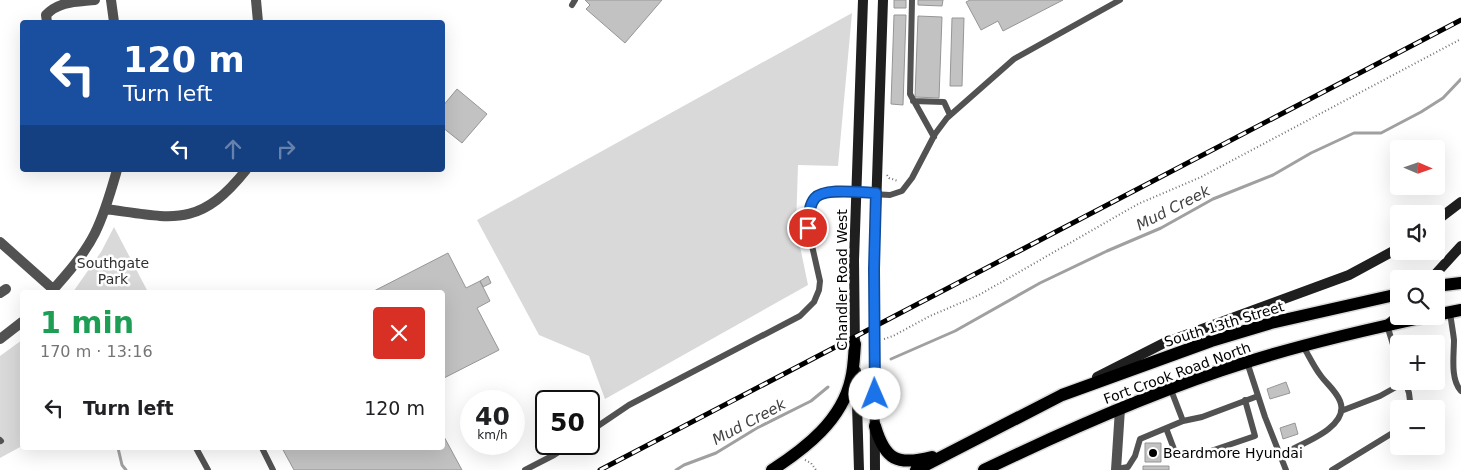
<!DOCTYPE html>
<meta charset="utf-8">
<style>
:root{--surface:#fff;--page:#f2f2f2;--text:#202124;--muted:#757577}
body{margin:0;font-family:"DejaVu Sans",sans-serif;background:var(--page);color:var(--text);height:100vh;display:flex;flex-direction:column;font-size:19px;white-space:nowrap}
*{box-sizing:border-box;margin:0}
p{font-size:16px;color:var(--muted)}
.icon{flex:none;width:28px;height:28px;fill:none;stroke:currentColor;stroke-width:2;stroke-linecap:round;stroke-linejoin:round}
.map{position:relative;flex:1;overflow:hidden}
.details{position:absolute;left:20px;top:290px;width:425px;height:160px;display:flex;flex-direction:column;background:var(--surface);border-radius:5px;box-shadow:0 5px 20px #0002}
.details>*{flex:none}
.banner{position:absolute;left:20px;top:20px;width:425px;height:152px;border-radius:5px;box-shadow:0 5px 20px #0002;background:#1a4fa0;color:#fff;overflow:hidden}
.needle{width:32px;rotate:92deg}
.buttons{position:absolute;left:1390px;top:140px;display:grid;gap:10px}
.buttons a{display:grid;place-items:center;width:55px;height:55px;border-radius:5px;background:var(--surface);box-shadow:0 5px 20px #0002;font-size:25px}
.speed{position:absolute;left:460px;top:390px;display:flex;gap:10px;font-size:25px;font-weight:700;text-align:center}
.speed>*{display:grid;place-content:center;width:65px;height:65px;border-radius:50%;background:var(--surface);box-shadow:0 5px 20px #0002;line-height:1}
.speed small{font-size:12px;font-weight:400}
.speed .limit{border:2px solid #111;border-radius:8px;background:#fff;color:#111}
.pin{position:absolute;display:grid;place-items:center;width:42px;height:42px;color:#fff;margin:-21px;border:2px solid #fff;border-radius:50%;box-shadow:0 1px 5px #0007}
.me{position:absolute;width:55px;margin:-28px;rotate:359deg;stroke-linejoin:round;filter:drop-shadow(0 0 4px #0008)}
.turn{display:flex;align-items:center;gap:18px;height:105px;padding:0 20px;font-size:22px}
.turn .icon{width:65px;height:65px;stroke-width:2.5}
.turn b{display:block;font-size:35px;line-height:42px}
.lanes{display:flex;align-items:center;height:48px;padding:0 20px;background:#0003;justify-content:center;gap:25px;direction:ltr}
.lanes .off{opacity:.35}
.round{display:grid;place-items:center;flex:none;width:52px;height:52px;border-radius:5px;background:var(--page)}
.overview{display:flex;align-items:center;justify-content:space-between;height:85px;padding:0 20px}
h1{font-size:30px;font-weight:700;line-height:38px;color:#1e9e55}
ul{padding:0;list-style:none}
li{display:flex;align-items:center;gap:15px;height:65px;padding:0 20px}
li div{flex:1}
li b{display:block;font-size:19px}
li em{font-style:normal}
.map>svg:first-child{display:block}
.green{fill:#d9d9d9}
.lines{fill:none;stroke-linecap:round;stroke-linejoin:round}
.stream{stroke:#a0a0a0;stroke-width:3}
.building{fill:#c2c2c2;stroke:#969696}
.primary-casing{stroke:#dbdbdb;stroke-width:15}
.path{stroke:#747474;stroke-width:2;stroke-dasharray:1 2.5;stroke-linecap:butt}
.service{stroke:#525252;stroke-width:6}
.minor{stroke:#525252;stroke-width:10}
.secondary{stroke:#1f1f1f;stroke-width:10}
.primary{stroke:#000;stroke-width:12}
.rail-casing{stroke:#000;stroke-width:5}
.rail{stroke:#fff;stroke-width:3;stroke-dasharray:9;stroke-linecap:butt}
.route-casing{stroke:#114b97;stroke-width:12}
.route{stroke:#1a73e8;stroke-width:9}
.poi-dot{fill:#000;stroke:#fff;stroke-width:2}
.labels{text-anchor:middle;stroke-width:5;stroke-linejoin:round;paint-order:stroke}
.park-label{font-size:14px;fill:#303030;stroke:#fff}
.street-label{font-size:14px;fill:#000;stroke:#fff}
.poi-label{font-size:14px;fill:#000;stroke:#fff;text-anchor:start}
.water-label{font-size:15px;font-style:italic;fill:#414141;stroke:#fff}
</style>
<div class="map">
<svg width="1461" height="470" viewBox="0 0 1461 470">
<rect width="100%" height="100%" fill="#fff"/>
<path class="green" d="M 852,13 L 838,166 L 798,165 L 796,227 L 808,285 L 605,399 L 589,356 L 539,335 L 477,220 Z
M 114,227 L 148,292 L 73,292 L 101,252 Z
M 22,340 L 22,446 L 0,458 L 0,356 Z"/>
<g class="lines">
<path class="stream" d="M 891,359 L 955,331 L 1040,283 L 1107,251 L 1161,228 L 1213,199 L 1273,175 L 1311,153 L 1354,133 L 1381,133 L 1421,112 L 1443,98 L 1461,79
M 118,448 L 122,465 L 126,470
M 676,470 L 684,465 L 716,453 L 757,428 L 811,401 L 828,387"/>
</g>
<path class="building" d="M 585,0 L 662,0 L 625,43 L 586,9 L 590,5 Z
M 894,0 L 906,0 L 906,8 L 894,8 Z
M 918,0 L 943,0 L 942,6 L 918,5 Z
M 970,0 L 1063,0 L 1003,31 L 998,21 L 981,30 L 966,2 Z
M 894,15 L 906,15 L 903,105 L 891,104 Z
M 918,16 L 942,17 L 939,98 L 915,97 Z
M 952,18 L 964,18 L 962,86 L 950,86 Z
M 457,89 L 487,114 L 462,143 L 442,127 L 442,107 Z
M 448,253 L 466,288 L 480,281 L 490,301 L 477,308 L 499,350 L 442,379 L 442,292 L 372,292 Z
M 488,276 L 491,283 L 483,287 L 480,281 Z
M 1286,382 L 1290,393 L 1270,399 L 1267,389 Z
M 1295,423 L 1298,434 L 1283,439 L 1280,428 Z
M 442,433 L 462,470 L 294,470 L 282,448 L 442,448 Z
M 1145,443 L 1161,443 L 1161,462 L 1145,462 Z
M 1143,466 L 1169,466 L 1169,470 L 1143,470 Z"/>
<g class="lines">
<defs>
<path id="primary" d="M 1436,286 L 1461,283
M 1436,315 L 1461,310
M 875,426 C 885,460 897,466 932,457
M 772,470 C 806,448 842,420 851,379 C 854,367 854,355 855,344
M 916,470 L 1062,395 L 1211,341 L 1271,323 L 1399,294
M 984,470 C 1069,429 1157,390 1247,362 C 1307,343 1369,329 1430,316"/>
</defs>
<use href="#primary" class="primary-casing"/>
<path class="path" d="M 887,175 L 889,178 L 898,181
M 884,339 L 893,336 L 930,316 L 979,295 L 1138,204 L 1201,177 L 1461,39
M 805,460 L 811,463 L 816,470"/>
<path class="service" d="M 912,0 L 910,94 L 934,137
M 572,5 L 575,0
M 913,101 L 944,102 L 950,115
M 1450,312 C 1451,321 1453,331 1454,340 C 1454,355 1450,379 1461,391
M 1387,325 L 1399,364
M 1247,362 L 1265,417 L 1286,470
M 1405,381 L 1409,393 L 1411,409
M 1341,411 L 1380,396 L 1405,382
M 1183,421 L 1202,417 L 1258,396
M 1166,428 L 1177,457 L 1202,454 L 1255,436 L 1245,400
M 589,432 L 629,405 L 800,316 L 814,302 L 819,290 L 820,281 L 808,228 L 809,210 L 815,199 L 822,194 L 835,192 L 890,195 L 902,191 L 912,178 L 935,134 L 947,118 L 1014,59 L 1120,0
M 0,440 L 1,441
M 196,448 L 208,470
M 262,448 L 273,470
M 1280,455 C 1298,445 1351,428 1340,401 C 1336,391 1327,384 1321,376 C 1314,367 1309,356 1303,346
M 1117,469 L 1128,467 L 1135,456 L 1140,439 L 1183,421 L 1171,390
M 525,470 L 554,455 L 571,444
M 1332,470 L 1399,429"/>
<path class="minor" d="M 111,0 L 114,22
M 256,0 L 258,22
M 47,22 L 46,15 C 59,1 77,2 95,0
M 105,209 C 173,218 199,229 246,170
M 0,242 L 54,290
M 51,292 C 67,274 84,255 95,233 C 105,213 111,191 117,170
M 0,293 L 6,289
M 0,339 L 22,322
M 1116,470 L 1120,409"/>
<path class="secondary" d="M 1436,221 L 1461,202
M 1431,279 L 1461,246
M 1387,325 L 1399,315
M 855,351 L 854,260 L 863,0
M 856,371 L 859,470
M 1097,377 L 1164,343 L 1349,275 L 1399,248
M 875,470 L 874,269 L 883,0"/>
<use href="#primary" class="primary"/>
<defs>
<path id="rail" d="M 600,470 L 1461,20"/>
</defs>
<use href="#rail" class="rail-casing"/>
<use href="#rail" class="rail"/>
</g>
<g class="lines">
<defs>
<path id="route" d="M 808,228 C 809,219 808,206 815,198 C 825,187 862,193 876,193 L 874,269 L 875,394"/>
</defs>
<use href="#route" class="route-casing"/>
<use href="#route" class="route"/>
</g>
<circle class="poi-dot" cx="1153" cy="453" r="5"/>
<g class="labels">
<g class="park-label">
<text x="113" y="268">Southgate<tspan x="113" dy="16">Park</tspan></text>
</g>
<g class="street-label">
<text transform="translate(842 280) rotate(-90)" y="5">Chandler Road West</text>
<text transform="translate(1224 324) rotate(-17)" y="5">South 13th Street</text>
<text transform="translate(1177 373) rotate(-20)" y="5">Fort Crook Road North</text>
</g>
<g class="poi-label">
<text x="1163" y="458">Beardmore Hyundai</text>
</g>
<g class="water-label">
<text transform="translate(1173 208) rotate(-27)" y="5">Mud Creek</text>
<text transform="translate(749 422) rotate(-28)" y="5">Mud Creek</text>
</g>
</g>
</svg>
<div class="buttons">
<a><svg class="needle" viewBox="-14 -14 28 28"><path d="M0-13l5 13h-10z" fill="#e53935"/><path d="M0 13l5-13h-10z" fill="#757577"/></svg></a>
<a><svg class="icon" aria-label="sound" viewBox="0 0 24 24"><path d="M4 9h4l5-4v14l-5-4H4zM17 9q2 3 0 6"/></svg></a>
<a><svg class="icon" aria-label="search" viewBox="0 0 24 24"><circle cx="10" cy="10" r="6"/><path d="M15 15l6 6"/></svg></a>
<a>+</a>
<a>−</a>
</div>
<div class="speed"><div>40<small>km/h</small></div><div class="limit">50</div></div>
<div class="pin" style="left:808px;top:228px;background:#d93025"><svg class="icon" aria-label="arrive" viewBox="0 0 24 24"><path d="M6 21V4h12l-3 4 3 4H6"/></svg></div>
<svg class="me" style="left:875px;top:394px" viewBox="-20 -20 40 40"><circle r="19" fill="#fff"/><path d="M0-13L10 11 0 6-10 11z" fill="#1a73e8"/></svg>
<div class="banner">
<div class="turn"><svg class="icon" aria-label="left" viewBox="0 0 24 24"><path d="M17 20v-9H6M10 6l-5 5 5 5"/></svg><div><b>120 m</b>Turn left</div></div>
<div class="lanes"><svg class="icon" aria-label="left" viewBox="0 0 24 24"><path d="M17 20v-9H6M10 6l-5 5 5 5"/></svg><svg class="icon off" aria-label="ahead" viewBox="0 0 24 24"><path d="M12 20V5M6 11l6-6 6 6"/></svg><svg class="icon off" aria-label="right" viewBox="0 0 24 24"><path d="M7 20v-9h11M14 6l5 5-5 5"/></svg></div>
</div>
<section class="details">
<div class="overview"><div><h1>1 min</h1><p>170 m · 13:16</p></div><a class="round" style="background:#d93025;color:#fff"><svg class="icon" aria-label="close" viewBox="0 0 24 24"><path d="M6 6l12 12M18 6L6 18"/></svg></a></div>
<ul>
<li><svg class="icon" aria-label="left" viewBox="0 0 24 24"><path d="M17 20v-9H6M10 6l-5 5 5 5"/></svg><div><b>Turn left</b></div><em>120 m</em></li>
</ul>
</section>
</div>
